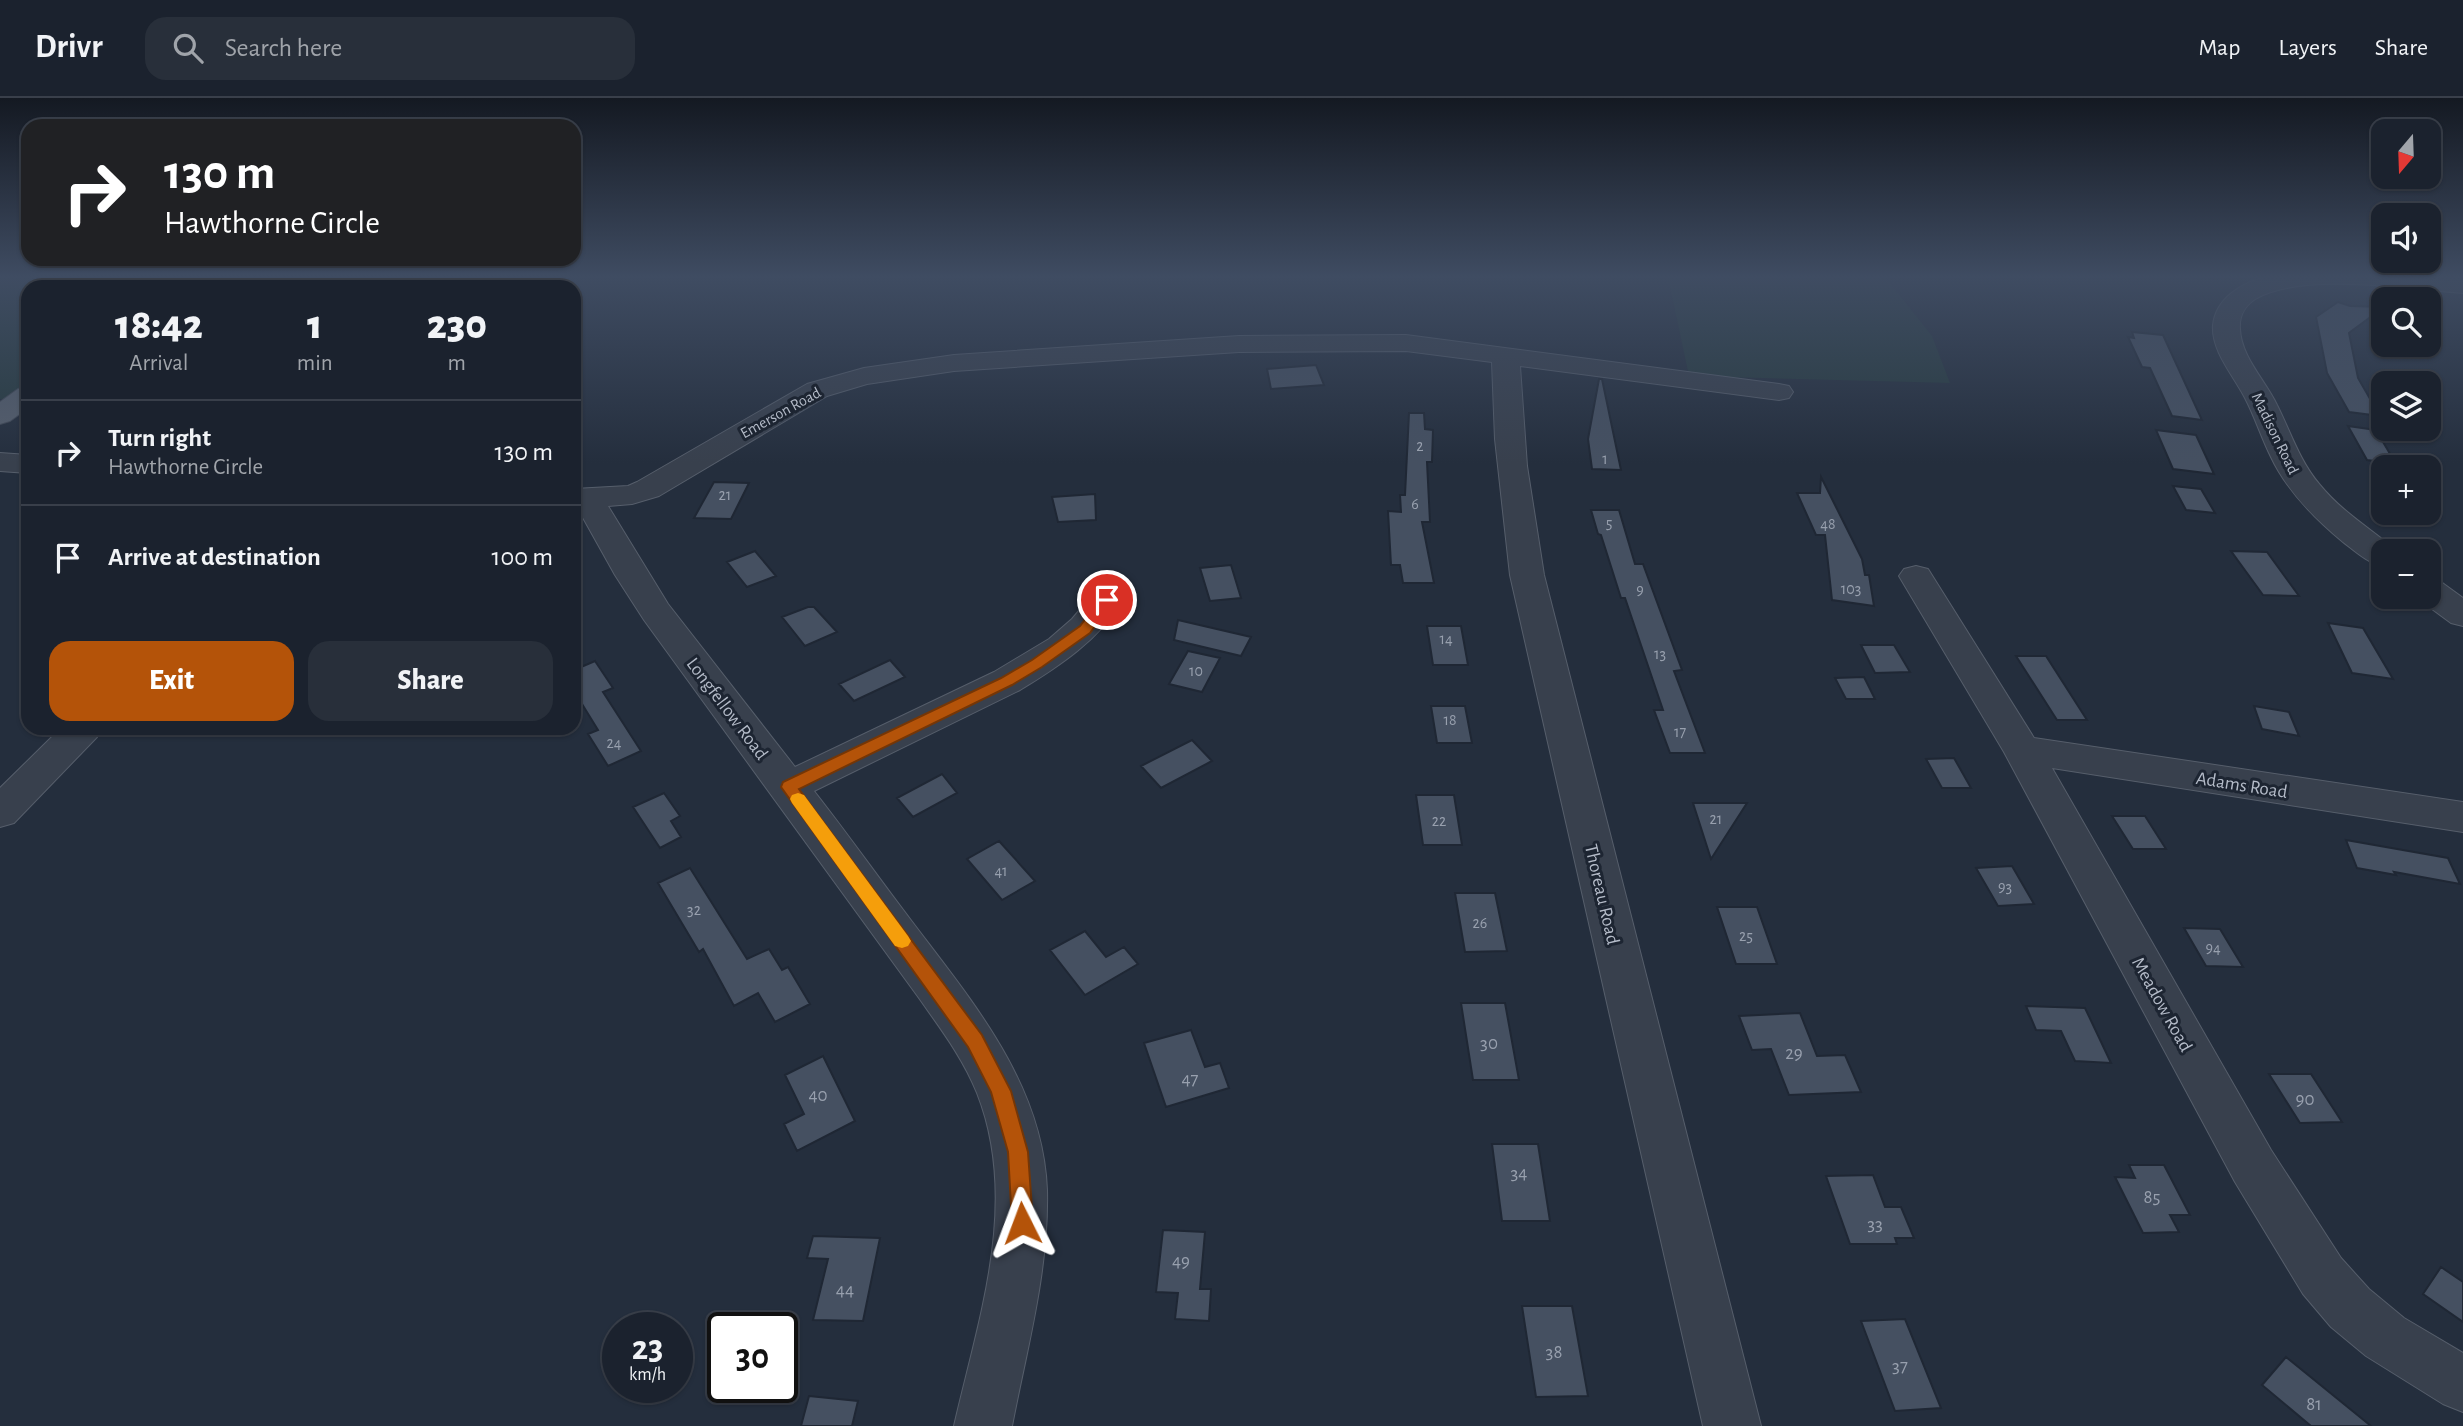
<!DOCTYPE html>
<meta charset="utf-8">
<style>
:root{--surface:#1b222e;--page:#282f3a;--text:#f1f3f6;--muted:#a0a4aa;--line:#393f4a;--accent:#b45309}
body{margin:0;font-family:"Alegreya Sans",sans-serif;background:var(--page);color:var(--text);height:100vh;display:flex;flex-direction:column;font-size:26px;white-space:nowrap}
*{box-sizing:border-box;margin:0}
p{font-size:23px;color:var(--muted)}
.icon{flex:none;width:38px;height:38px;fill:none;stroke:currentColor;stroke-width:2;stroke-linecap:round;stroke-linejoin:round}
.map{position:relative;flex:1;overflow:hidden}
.side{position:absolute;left:21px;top:182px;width:560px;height:455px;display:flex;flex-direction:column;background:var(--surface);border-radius:21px;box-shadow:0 2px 5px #0004,0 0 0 2px var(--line)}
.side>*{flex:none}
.hud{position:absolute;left:21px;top:21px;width:560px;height:147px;border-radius:21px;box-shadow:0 2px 5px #0004,0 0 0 2px var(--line);background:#202124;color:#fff;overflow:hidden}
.needle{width:46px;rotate:199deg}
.buttons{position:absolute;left:2371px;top:21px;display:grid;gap:14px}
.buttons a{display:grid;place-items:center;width:70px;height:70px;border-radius:14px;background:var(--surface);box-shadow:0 2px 5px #0004,0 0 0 2px var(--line);font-size:35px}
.speed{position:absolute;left:602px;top:1214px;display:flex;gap:14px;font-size:35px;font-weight:700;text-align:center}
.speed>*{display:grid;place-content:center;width:91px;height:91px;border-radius:50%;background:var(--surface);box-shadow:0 2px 5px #0004,0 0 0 2px var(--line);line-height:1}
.speed small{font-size:18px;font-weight:400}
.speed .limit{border:4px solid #111;border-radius:10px;background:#fff;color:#111}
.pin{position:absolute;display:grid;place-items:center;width:60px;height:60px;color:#fff;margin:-30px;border:4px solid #fff;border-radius:50%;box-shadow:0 2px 7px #0007}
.me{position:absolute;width:77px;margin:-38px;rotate:357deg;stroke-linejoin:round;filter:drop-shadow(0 0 5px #0008)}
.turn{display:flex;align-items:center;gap:24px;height:147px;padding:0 28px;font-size:32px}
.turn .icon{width:91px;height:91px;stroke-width:2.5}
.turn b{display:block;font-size:49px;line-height:60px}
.eta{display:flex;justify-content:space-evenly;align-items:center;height:119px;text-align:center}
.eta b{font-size:42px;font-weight:800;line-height:49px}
.action{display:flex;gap:14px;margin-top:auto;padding:14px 28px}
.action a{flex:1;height:80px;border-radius:21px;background:var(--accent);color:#fff;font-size:28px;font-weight:800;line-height:80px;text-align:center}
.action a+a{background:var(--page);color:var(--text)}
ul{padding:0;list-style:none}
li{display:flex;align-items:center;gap:21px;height:105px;padding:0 28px;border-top:2px solid var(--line)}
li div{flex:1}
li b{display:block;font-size:26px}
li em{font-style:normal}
header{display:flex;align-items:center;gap:42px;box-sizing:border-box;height:98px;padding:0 35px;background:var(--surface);border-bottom:2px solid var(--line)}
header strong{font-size:33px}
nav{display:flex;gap:38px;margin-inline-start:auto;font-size:24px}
.search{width:490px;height:63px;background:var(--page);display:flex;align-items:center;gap:18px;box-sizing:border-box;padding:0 24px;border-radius:21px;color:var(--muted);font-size:26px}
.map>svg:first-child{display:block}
.green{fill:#263a3e}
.building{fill:#455061;stroke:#1f2734;stroke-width:2}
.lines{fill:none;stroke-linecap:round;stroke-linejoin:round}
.minor-casing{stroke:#565e6b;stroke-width:2}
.major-casing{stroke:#414956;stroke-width:2}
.minor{fill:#38404d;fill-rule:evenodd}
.major{fill:#565f6d;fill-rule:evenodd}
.route{fill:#b45309;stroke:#753606;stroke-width:2}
.slow{fill:#f59e0b}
.labels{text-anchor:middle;stroke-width:6;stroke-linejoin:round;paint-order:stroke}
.far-street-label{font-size:16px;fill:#b4bbc8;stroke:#1d2532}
.number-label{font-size:16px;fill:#98a0ae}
.street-label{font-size:19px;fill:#b4bbc8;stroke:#1d2532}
.near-number-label{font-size:19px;fill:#98a0ae}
</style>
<header>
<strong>Drivr</strong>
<div class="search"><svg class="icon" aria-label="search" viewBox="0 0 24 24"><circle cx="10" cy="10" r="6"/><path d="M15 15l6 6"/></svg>Search here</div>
<nav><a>Map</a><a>Layers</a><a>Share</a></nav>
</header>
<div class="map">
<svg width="2463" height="1328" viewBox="0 0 2463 1328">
<rect width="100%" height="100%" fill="#242e3d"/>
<path class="green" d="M 0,179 L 192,179 L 178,189 L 28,189 L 28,297 L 20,303 L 0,301 Z
M 1668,179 L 1885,179 L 1932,238 L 1950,285 L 1689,278 Z"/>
<path class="building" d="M 2338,204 L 2350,208 L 2384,209 L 2349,235 L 2358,280 L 2380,318 L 2349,314 L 2327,275 L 2316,219 Z
M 2132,234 L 2163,237 L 2202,322 L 2172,318 L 2150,270 L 2142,269 L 2128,239 L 2134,240 Z
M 1316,267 L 1324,287 L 1271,291 L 1267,271 Z
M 1599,281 L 1602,281 L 1621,372 L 1592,371 L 1588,341 Z
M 1409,315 L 1424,315 L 1425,331 L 1433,332 L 1432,364 L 1427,364 L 1430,424 L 1422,424 L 1434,485 L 1403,485 L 1400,467 L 1391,467 L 1388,413 L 1401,414 L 1400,397 L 1405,397 Z
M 2348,328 L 2376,332 L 2396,366 L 2367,362 Z
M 2156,332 L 2196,337 L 2214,376 L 2173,371 Z
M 1821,379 L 1862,461 L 1865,477 L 1869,477 L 1874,508 L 1832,502 L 1825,437 L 1816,437 L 1797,395 L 1820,395 Z
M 714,384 L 749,385 L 731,421 L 694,420 Z
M 2173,388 L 2201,391 L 2215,415 L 2186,412 Z
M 1095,396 L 1096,422 L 1058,424 L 1052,399 Z
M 1591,412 L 1619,412 L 1635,466 L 1643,466 L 1682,572 L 1674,573 L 1705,655 L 1670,655 L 1654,612 L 1663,612 L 1625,500 L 1621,500 L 1601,437 L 1598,436 Z
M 755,453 L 776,478 L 747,489 L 727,464 Z
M 2231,453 L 2267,454 L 2299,498 L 2263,497 Z
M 1231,467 L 1241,500 L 1210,503 L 1200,470 Z
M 808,509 L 814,509 L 837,534 L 805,548 L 782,519 Z
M 1178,522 L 1251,539 L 1241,558 L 1174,542 Z
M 2328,525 L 2363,530 L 2393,581 L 2352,575 Z
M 1427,528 L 1461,528 L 1468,567 L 1433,567 Z
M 1861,547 L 1894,547 L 1910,574 L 1875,575 Z
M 1188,553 L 1220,560 L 1202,594 L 1169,586 Z
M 2016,558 L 2046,558 L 2087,622 L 2057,622 Z
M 890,562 L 905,579 L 854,603 L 839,586 Z
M 595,563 L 613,590 L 603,594 L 641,653 L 608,668 L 588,636 L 598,632 L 574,593 L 574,572 Z
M 1864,579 L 1875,601 L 1846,601 L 1835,580 Z
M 1431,608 L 1465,608 L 1472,645 L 1437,645 Z
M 2254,608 L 2289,614 L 2299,638 L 2262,631 Z
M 1192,642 L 1212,663 L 1161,690 L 1141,668 Z
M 1954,660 L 1971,690 L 1942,690 L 1926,661 Z
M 942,676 L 957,695 L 913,719 L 897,700 Z
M 664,695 L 680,718 L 671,723 L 681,739 L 660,750 L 633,709 Z
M 1416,697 L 1454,697 L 1462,747 L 1423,747 Z
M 1693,705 L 1747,705 L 1711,761 Z
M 2112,718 L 2145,718 L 2166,751 L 2133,751 Z
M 2346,742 L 2448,760 L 2460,786 L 2394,774 L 2396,777 L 2357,770 Z
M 999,743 L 1035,783 L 1002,802 L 967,761 Z
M 2012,768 L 2034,806 L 1998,808 L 1976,770 Z
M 690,770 L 747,861 L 769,851 L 782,872 L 788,869 L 810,906 L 775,924 L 758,895 L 734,908 L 703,851 L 699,854 L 658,785 Z
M 1455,795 L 1495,795 L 1507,853 L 1465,854 Z
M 1717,809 L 1757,809 L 1777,866 L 1736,866 Z
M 2184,830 L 2220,831 L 2243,869 L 2206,868 Z
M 1085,833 L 1106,859 L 1124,849 L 1138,866 L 1085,897 L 1050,852 Z
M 1461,905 L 1505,905 L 1519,982 L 1473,982 Z
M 2026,908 L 2085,910 L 2111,965 L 2075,963 L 2061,933 L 2036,932 Z
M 1800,915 L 1817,958 L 1845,957 L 1861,994 L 1789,997 L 1771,951 L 1752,952 L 1739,918 Z
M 1191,932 L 1205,969 L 1220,965 L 1229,990 L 1166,1009 L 1144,945 Z
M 823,958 L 855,1023 L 797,1053 L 784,1026 L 804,1016 L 785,977 Z
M 2269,976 L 2311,976 L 2342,1024 L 2300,1025 Z
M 1492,1046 L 1538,1046 L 1550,1123 L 1502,1123 Z
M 2129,1067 L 2164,1067 L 2190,1117 L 2170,1117 L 2179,1134 L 2143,1135 L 2115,1079 L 2135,1080 Z
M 1873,1077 L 1885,1109 L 1901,1109 L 1914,1140 L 1895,1140 L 1897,1146 L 1850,1146 L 1826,1078 Z
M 1163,1132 L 1205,1134 L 1200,1191 L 1211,1191 L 1209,1223 L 1175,1221 L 1178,1195 L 1156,1194 Z
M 813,1138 L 880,1140 L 863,1223 L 813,1222 L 828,1161 L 807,1160 Z
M 2441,1169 L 2463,1184 L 2463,1224 L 2423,1196 Z
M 1522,1208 L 1572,1208 L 1588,1298 L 1536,1299 Z
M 1905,1221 L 1941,1310 L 1895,1313 L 1861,1223 Z
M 2286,1259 L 2371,1328 L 2311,1328 L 2262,1287 Z
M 809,1298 L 858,1303 L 852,1328 L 801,1328 Z"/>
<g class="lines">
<defs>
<path id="minor" d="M 2265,179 L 2463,179 L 2463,195 C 2409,191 2304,174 2257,200 C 2245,207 2239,218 2240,231 C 2241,259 2266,283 2277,307 C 2291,335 2300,364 2320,387 C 2342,414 2371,431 2397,453 L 2384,453 L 2384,469 C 2368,465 2356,454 2343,444 C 2314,420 2287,393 2271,359 C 2261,339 2255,319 2245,300 C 2234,278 2211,253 2213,227 C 2216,200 2242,185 2265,179 Z
M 1406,237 L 1779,286 L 1789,288 L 1793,294 L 1789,300 L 1779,302 L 1520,268 L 1527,368 L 1544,477 L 1761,1328 L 1703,1328 L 1510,477 L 1495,341 L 1492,264 L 1406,253 L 1239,254 L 954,273 L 867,286 L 827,298 L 659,398 L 632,406 L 608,408 L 668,506 L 795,669 L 994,574 L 1049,541 L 1072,521 L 1095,494 L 1107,491 L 1119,494 L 1124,502 C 1097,543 1061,567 1020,592 L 814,693 C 847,735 878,779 910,821 C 971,902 1043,985 1047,1092 C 1049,1172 1027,1250 1012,1328 L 954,1328 C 979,1219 1020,1104 977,995 C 963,960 940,930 919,900 L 644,522 L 615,477 L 577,409 L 574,409 L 574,391 L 628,388 L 637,384 L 807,286 L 864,270 L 954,257 L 1239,238 Z
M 0,355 L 28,357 L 28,375 L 0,373 Z
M 1916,468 L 1928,471 L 2034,640 L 2463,704 L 2463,734 L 2052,670 L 2271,1052 L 2341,1160 L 2369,1191 L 2404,1220 L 2463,1255 L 2463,1314 L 2443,1306 L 2366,1258 L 2331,1229 L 2303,1196 L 2235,1084 L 2004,654 L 1899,478 L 1904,471 Z
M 2429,481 L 2441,484 L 2463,500 L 2463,528 L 2451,525 L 2417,500 L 2429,499 Z
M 61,630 L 103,630 L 97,639 L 14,725 L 0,729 L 0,690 Z"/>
<path id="major" d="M 175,179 L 204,179 L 194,189 L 165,189 Z
M 28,289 L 28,310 L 10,323 L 0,326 L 0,304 L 18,291 Z"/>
</defs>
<use href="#minor" class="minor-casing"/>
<use href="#major" class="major-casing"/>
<use href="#minor" class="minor"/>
<use href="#major" class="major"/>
</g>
<linearGradient id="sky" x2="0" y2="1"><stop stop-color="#141922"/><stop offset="0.49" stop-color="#3f4c62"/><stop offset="1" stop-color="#3f4c62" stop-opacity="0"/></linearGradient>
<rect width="2463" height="365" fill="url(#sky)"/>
<path class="route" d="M 1107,497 L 1114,502 L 1090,535 L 1042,569 L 1012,587 L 799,691 L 982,937 L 1011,993 L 1028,1054 L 1033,1125 L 1030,1132 L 1022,1135 L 1015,1132 L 1012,1125 L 1008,1054 L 991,994 L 968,949 L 781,689 L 783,684 L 1001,580 L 1032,562 L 1080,528 L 1102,499 Z"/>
<path class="slow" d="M 798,695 L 804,697 L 908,838 L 911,843 L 908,848 L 902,850 L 895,848 L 792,705 L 790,701 L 792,697 Z"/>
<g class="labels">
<g class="far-street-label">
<text transform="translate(780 314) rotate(-29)" y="6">Emerson Road</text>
<text transform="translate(2276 335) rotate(64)" y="6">Madison Road</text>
</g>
<g class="number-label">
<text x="1420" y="353">2</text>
<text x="1605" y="366">1</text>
<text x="725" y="402">21</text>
<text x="1415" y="411">6</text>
<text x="1609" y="430">5</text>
<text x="1828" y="431">48</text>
<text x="1851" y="496">103</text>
<text x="1640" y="497">9</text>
<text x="1446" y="546">14</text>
<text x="1660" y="561">13</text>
<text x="1196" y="578">10</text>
<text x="1450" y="627">18</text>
<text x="1680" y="639">17</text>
<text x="614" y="650">24</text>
<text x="1716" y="726">21</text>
<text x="1439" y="728">22</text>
<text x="1001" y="778">41</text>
<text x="2005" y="794">93</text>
<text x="694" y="817">32</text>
<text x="1480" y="830">26</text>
<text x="1746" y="843">25</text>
<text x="2213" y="855">94</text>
</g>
<g class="street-label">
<text transform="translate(728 610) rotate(53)" y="7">Longfellow Road</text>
<text transform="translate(2242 686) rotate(9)" y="7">Adams Road</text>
<text transform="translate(1603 796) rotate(77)" y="7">Thoreau Road</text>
<text transform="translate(2163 906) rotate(61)" y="7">Meadow Road</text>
</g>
<g class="near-number-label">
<text x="1489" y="951">30</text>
<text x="1794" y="961">29</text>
<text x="1190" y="987">47</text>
<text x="818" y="1003">40</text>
<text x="2305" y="1007">90</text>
<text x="1519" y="1081">34</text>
<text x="2152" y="1105">85</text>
<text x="1875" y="1132">33</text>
<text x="1181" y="1169">49</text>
<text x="845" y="1198">44</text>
<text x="1554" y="1260">38</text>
<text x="1900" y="1274">37</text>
<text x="2314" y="1312">81</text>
</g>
</g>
</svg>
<div class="buttons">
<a><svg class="needle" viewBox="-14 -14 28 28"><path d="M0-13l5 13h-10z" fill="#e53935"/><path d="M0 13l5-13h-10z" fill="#a0a4aa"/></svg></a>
<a><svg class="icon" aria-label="sound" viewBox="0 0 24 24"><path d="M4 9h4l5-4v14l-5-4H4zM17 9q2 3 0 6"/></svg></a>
<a><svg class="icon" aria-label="search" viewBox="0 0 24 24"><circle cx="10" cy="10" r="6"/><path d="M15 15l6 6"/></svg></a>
<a><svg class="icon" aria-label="layers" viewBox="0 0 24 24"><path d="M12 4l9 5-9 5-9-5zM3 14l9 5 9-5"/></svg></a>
<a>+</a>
<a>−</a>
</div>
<div class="speed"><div>23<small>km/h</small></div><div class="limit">30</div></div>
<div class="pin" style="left:1107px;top:502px;background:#d93025"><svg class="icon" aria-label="arrive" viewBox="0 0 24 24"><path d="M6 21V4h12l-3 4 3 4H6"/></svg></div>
<svg class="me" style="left:1022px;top:1125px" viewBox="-20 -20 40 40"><path d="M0-17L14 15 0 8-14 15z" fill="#b45309" stroke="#fff" stroke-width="4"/></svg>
<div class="hud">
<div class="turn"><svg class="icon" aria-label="right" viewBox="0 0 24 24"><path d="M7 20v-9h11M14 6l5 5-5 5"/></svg><div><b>130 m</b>Hawthorne Circle</div></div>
</div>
<section class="side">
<div class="eta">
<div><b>18:42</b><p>Arrival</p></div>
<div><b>1</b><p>min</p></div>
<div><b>230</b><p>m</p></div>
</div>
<ul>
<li><svg class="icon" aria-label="right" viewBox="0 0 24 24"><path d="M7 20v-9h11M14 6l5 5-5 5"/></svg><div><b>Turn right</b><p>Hawthorne Circle</p></div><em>130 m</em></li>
<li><svg class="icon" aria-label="arrive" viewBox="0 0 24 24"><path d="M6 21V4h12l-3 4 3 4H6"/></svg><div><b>Arrive at destination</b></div><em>100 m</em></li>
</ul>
<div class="action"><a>Exit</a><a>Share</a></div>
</section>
</div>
